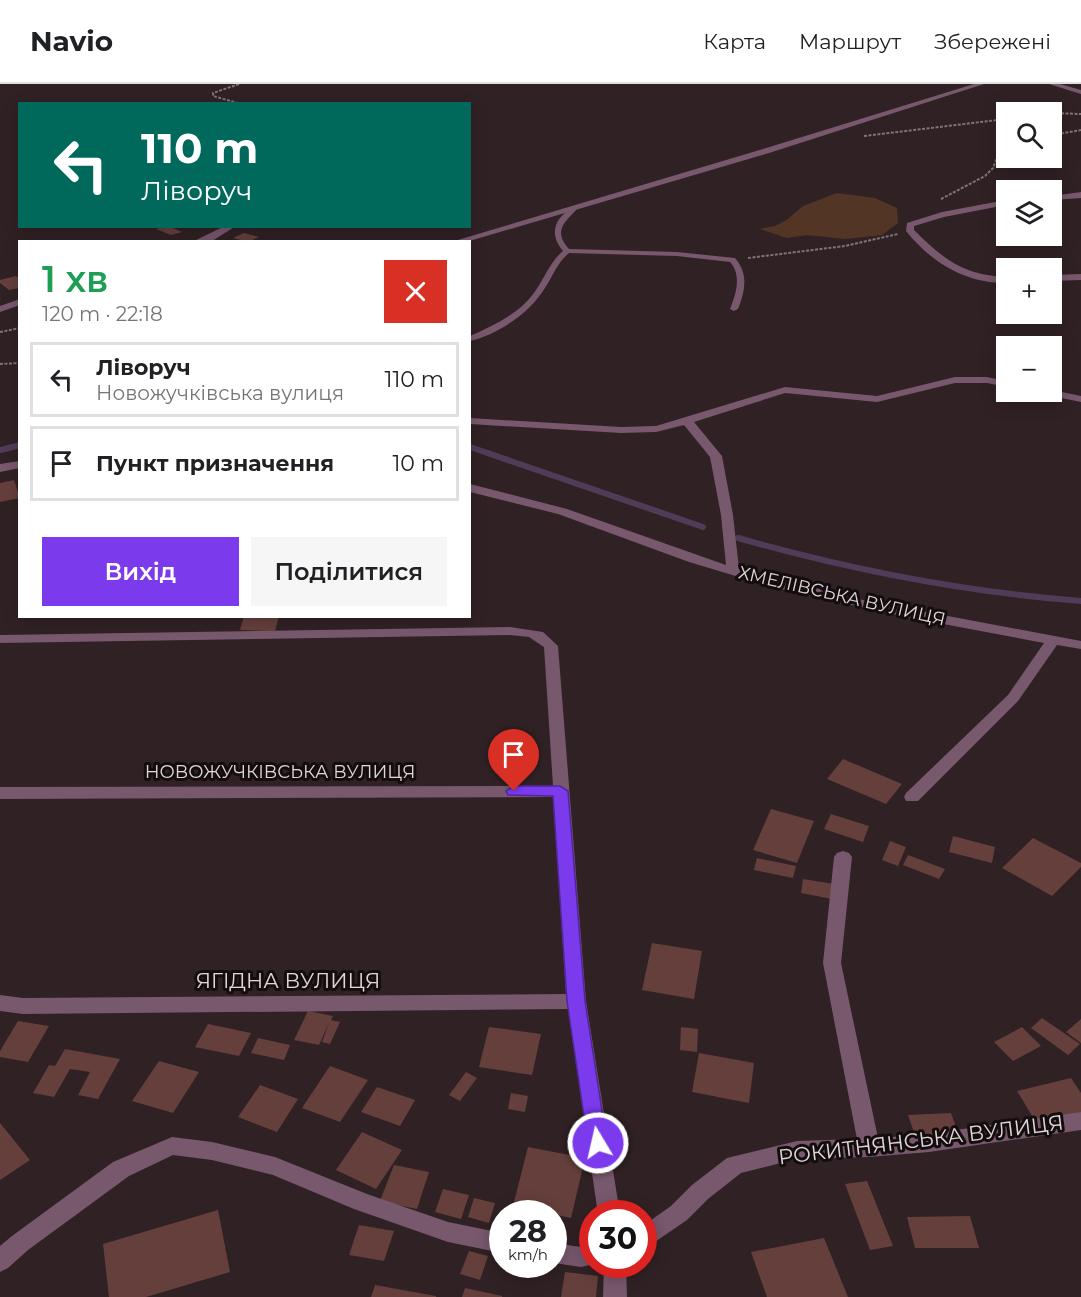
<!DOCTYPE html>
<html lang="uk">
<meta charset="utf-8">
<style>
:root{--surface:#fff;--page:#f6f6f6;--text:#202124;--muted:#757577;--line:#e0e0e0;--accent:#7c3aed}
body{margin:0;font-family:Montserrat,sans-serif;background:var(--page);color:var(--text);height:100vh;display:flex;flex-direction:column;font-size:22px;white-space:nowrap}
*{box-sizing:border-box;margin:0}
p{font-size:20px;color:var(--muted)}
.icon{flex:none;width:33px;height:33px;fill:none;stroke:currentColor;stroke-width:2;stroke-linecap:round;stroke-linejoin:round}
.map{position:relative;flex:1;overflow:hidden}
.panel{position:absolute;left:18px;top:156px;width:453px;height:378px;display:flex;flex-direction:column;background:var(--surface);border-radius:0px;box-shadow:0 3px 15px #0003}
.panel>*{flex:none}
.hud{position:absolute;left:18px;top:18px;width:453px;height:126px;border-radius:0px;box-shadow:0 3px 15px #0003;background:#00695c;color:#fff;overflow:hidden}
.fabs{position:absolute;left:996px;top:18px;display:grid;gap:12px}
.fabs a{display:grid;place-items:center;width:66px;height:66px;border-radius:0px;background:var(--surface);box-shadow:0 3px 15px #0003;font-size:30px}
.speed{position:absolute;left:489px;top:1116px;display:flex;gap:12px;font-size:30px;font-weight:700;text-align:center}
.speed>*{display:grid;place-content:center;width:78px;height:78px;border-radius:50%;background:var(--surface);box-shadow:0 3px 15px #0003;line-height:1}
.speed small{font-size:15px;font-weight:400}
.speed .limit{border:9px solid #d22;background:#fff;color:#111}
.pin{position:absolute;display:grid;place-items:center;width:51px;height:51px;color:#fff;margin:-62px -26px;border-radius:50% 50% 50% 0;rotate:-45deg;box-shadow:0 0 6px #0007}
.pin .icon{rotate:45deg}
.me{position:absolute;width:66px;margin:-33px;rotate:351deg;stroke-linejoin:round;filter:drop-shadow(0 0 4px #0008)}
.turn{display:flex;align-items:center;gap:21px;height:126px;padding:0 24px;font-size:27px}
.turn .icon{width:78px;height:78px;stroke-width:2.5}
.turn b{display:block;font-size:42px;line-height:51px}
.round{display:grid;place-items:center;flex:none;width:63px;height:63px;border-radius:0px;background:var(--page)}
.head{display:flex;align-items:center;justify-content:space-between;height:102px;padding:0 24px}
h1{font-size:36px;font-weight:600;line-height:45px;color:#1e9e55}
.button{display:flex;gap:12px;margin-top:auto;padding:12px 24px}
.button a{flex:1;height:69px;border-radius:0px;background:var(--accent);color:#fff;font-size:24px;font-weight:600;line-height:69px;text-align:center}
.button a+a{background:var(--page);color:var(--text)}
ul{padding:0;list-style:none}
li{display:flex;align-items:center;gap:18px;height:75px;margin:0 12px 9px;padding:0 12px;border:3px solid var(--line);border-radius:0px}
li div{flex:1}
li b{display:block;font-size:22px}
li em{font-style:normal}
header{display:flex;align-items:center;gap:36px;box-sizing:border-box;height:84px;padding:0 30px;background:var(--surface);border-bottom:2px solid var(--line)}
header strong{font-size:28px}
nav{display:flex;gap:33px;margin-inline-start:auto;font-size:21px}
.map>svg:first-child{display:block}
.green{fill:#523525}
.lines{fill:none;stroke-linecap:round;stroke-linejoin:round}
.stream{stroke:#503b59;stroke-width:6}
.building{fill:#653f3b}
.path{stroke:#817477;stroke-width:2;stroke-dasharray:3 1.5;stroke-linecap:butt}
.service{fill:#78586d;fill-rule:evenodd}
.minor{fill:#78586d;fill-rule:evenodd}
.route{fill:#7c3aed;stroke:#51269a;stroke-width:1.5}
.labels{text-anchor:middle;stroke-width:6;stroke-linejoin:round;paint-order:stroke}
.street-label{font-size:18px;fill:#e0d5d8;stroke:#130d0e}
.near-street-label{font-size:21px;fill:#e0d5d8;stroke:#130d0e}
</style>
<header>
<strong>Navio</strong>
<nav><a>Карта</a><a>Маршрут</a><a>Збережені</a></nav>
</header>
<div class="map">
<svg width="1081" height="1213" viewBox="0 0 1081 1213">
<rect width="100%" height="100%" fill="#302124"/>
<path class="green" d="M 837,109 L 875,114 L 897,124 L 898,139 L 882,151 L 845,155 L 807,151 L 787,154 L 760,145 L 775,142 L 788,135 L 803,122 Z"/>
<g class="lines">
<path class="stream" d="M 470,363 L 703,443
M 1,366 L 20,361
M 738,454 C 851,486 964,508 1081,517"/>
</g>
<path class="building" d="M 168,142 L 182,148 L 171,151 L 156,145 Z
M 244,149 L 259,153 L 248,158 L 233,154 Z
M 16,192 L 20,195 L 20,204 L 9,206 L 0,199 L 0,196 Z
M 14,396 L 20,414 L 0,418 L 0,399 Z
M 244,532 L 279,532 L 275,547 L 240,546 Z
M 843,675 L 902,700 L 886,720 L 827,695 Z
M 771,725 L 814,737 L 797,779 L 753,766 Z
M 831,730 L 869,742 L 863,758 L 824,745 Z
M 953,752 L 995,763 L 992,779 L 949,768 Z
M 1033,754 L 1081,779 L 1081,783 L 1052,812 L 1002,784 Z
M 890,757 L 906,763 L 898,782 L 882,776 Z
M 908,771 L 945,785 L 939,795 L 903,781 Z
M 757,774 L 796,782 L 793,794 L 754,786 Z
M 803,795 L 834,800 L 832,815 L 801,809 Z
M 652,859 L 702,867 L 694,915 L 642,906 Z
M 308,927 L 333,932 L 331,936 L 340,938 L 330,960 L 322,958 L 329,939 L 319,961 L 294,956 Z
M 1042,934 L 1080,960 L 1068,971 L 1031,944 Z
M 1081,935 L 1081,959 L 1066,948 Z
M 18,937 L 49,942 L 28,978 L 0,973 L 0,967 Z
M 208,940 L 251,949 L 239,972 L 195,963 Z
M 489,943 L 541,950 L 532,991 L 479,983 Z
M 681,943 L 698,945 L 697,968 L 680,966 Z
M 1022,943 L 1041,962 L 1013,977 L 994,958 Z
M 258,954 L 290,961 L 284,976 L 251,969 Z
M 65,965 L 120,975 L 98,1015 L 78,1011 L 90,988 L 70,985 L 54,1013 L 33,1009 L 49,981 L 55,982 Z
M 699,969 L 754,979 L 749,1019 L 692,1008 Z
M 159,977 L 199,988 L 173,1029 L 132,1017 Z
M 330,982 L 368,996 L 340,1038 L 302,1024 Z
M 466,988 L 477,994 L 460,1017 L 449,1011 Z
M 1071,994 L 1081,1009 L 1081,1029 L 1037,1040 L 1017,1007 Z
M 260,1001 L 298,1015 L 277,1048 L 238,1033 Z
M 377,1003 L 415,1016 L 400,1042 L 361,1028 Z
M 511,1009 L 528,1012 L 525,1028 L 508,1025 Z
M 951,1029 L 959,1052 L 916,1054 L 908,1031 Z
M 0,1039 L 30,1076 L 0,1096 Z
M 362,1048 L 402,1066 L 376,1105 L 336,1086 Z
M 528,1063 L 585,1074 L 571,1134 L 513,1122 Z
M 394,1081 L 429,1088 L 417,1125 L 380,1117 Z
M 867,1097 L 893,1162 L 870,1166 L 845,1100 Z
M 443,1105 L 469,1111 L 461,1135 L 435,1128 Z
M 474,1114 L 495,1119 L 489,1139 L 468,1133 Z
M 218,1126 L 230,1188 L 146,1213 L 109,1213 L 103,1160 Z
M 970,1132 L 979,1164 L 915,1164 L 907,1133 Z
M 359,1141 L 394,1147 L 384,1177 L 349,1171 Z
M 824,1154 L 848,1213 L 767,1213 L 751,1168 Z
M 469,1167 L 488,1172 L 480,1196 L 460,1190 Z
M 565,1188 L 598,1192 L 596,1213 L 561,1213 Z
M 375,1201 L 436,1212 L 436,1213 L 371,1213 Z
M 465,1204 L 502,1212 L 502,1213 L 462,1213 Z"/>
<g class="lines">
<path class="path" d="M 239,0 L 213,9 L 213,12 L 241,20
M 1052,29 L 1081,30
M 1052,51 L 1081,46
M 864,52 L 1006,35
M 941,115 L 985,92 L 993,84 L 999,69 L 1006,66
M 748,174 L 845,162 L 898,150
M 0,248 L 20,244
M 0,280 L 20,279"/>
<path class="service" d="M 574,123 L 577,125 C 564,139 553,147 569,165 L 677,168 L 735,174 C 749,190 745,207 738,225 L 734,227 L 730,225 C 736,210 742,191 730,178 L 677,172 L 569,169 C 557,179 553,192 545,204 C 530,229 497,251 470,257 L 470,252 C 494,241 521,229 536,206 C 545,193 550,178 563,167 C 548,149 555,133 574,123 Z"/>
<path class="minor" d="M 974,0 L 984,0 L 769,69 L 466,158 L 451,158 L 763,65 Z
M 1049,0 L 1060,0 L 1081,6 L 1081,10 Z
M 1081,108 L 1081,114 L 1052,116 L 1052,112 Z
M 1006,116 L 1006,121 L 944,133 L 914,142 L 914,146 C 944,176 964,191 1006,193 L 1006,199 C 965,199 932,179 906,147 L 907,139 L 942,128 Z
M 225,142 L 236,142 L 212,157 L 192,158 Z
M 1081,190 L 1081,196 L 1052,197 L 1052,191 Z
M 20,215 L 20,221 L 0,228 L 0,222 Z
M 955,293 L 987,293 L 1006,297 L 1006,303 L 987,299 L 955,299 L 877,318 L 785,309 L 694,338 L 722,372 L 733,431 L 739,485 L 863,516 L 1081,557 L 1081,565 L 1057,561 L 1018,617 L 918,717 L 906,717 L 904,713 L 906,709 L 1008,611 L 1044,559 L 906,533 L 772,503 L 689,478 L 558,430 L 470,408 L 470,400 L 567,425 L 726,481 L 721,431 L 710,373 L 684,341 L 656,348 L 621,349 L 470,340 L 470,334 L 621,343 L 656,342 L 785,303 L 877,312 Z
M 1052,306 L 1081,312 L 1081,318 L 1042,310 L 1040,308 Z
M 20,377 L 20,384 L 0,388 L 0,380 Z
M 510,543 L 543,548 L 558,562 L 586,917 L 620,1130 L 598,1130 L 568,925 L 23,930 L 0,927 L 0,911 L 23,914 L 566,910 L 553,713 L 0,715 L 0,703 L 553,702 L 544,563 L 529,553 L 510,551 L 0,559 L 0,551 Z
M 843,767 L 849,769 L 852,773 L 841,879 L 878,1054 L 929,1050 L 1081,1028 L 1081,1046 L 929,1068 L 869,1073 L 797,1075 L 741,1089 L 708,1115 L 687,1136 L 652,1160 L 644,1163 L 644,1141 L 671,1122 L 692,1101 L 727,1074 L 797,1057 L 857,1055 L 823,879 L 834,773 L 837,769 Z
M 172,1053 L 212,1058 L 275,1073 L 367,1110 L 448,1138 L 502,1149 L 502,1169 L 448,1158 L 354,1125 L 273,1091 L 212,1076 L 173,1071 L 129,1092 L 28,1166 L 8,1184 L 0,1188 L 0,1162 L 12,1152 L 113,1078 Z
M 554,1159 L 581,1163 L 592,1161 L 592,1180 L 594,1180 L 581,1183 L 554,1179 Z
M 604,1180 L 626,1180 L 627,1213 L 603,1213 Z"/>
</g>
<path class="route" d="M 514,702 L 560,702 L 568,707 L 585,917 L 607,1059 L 605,1065 L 598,1067 L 591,1065 L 588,1059 L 567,917 L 553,712 L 508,711 L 506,707 Z"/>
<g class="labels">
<g class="street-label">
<text transform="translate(842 512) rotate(13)" y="6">ХМЕЛІВСЬКА ВУЛИЦЯ</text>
<text x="280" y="694">НОВОЖУЧКІВСЬКА ВУЛИЦЯ</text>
</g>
<g class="near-street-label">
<text x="288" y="904">ЯГІДНА ВУЛИЦЯ</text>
<text transform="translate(921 1056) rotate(-7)" y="7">РОКИТНЯНСЬКА ВУЛИЦЯ</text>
</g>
</g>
</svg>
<div class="fabs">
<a><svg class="icon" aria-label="search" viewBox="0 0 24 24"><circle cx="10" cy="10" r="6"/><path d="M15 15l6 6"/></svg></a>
<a><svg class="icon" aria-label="layers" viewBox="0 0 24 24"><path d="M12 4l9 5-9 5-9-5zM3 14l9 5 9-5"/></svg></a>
<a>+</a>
<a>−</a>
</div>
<div class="speed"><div>28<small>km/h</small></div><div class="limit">30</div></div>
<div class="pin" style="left:514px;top:707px;background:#d93025"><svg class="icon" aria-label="arrive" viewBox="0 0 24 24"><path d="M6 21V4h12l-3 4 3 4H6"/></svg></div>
<svg class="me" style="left:598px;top:1059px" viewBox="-20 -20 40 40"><circle r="17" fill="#7c3aed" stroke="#fff" stroke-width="3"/><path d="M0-11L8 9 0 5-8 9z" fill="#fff"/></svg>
<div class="hud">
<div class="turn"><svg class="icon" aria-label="left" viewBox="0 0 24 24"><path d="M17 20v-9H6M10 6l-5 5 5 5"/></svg><div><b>110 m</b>Ліворуч</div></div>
</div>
<section class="panel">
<div class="head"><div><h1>1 хв</h1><p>120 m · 22:18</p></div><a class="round" style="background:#d93025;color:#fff"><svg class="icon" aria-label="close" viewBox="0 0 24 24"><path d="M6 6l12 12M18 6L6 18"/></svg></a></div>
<ul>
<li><svg class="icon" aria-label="left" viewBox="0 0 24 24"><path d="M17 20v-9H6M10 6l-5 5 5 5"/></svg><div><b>Ліворуч</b><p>Новожучківська вулиця</p></div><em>110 m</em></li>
<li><svg class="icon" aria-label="arrive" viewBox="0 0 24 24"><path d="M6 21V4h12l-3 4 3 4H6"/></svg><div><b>Пункт призначення</b></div><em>10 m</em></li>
</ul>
<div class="button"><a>Вихід</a><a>Поділитися</a></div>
</section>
</div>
